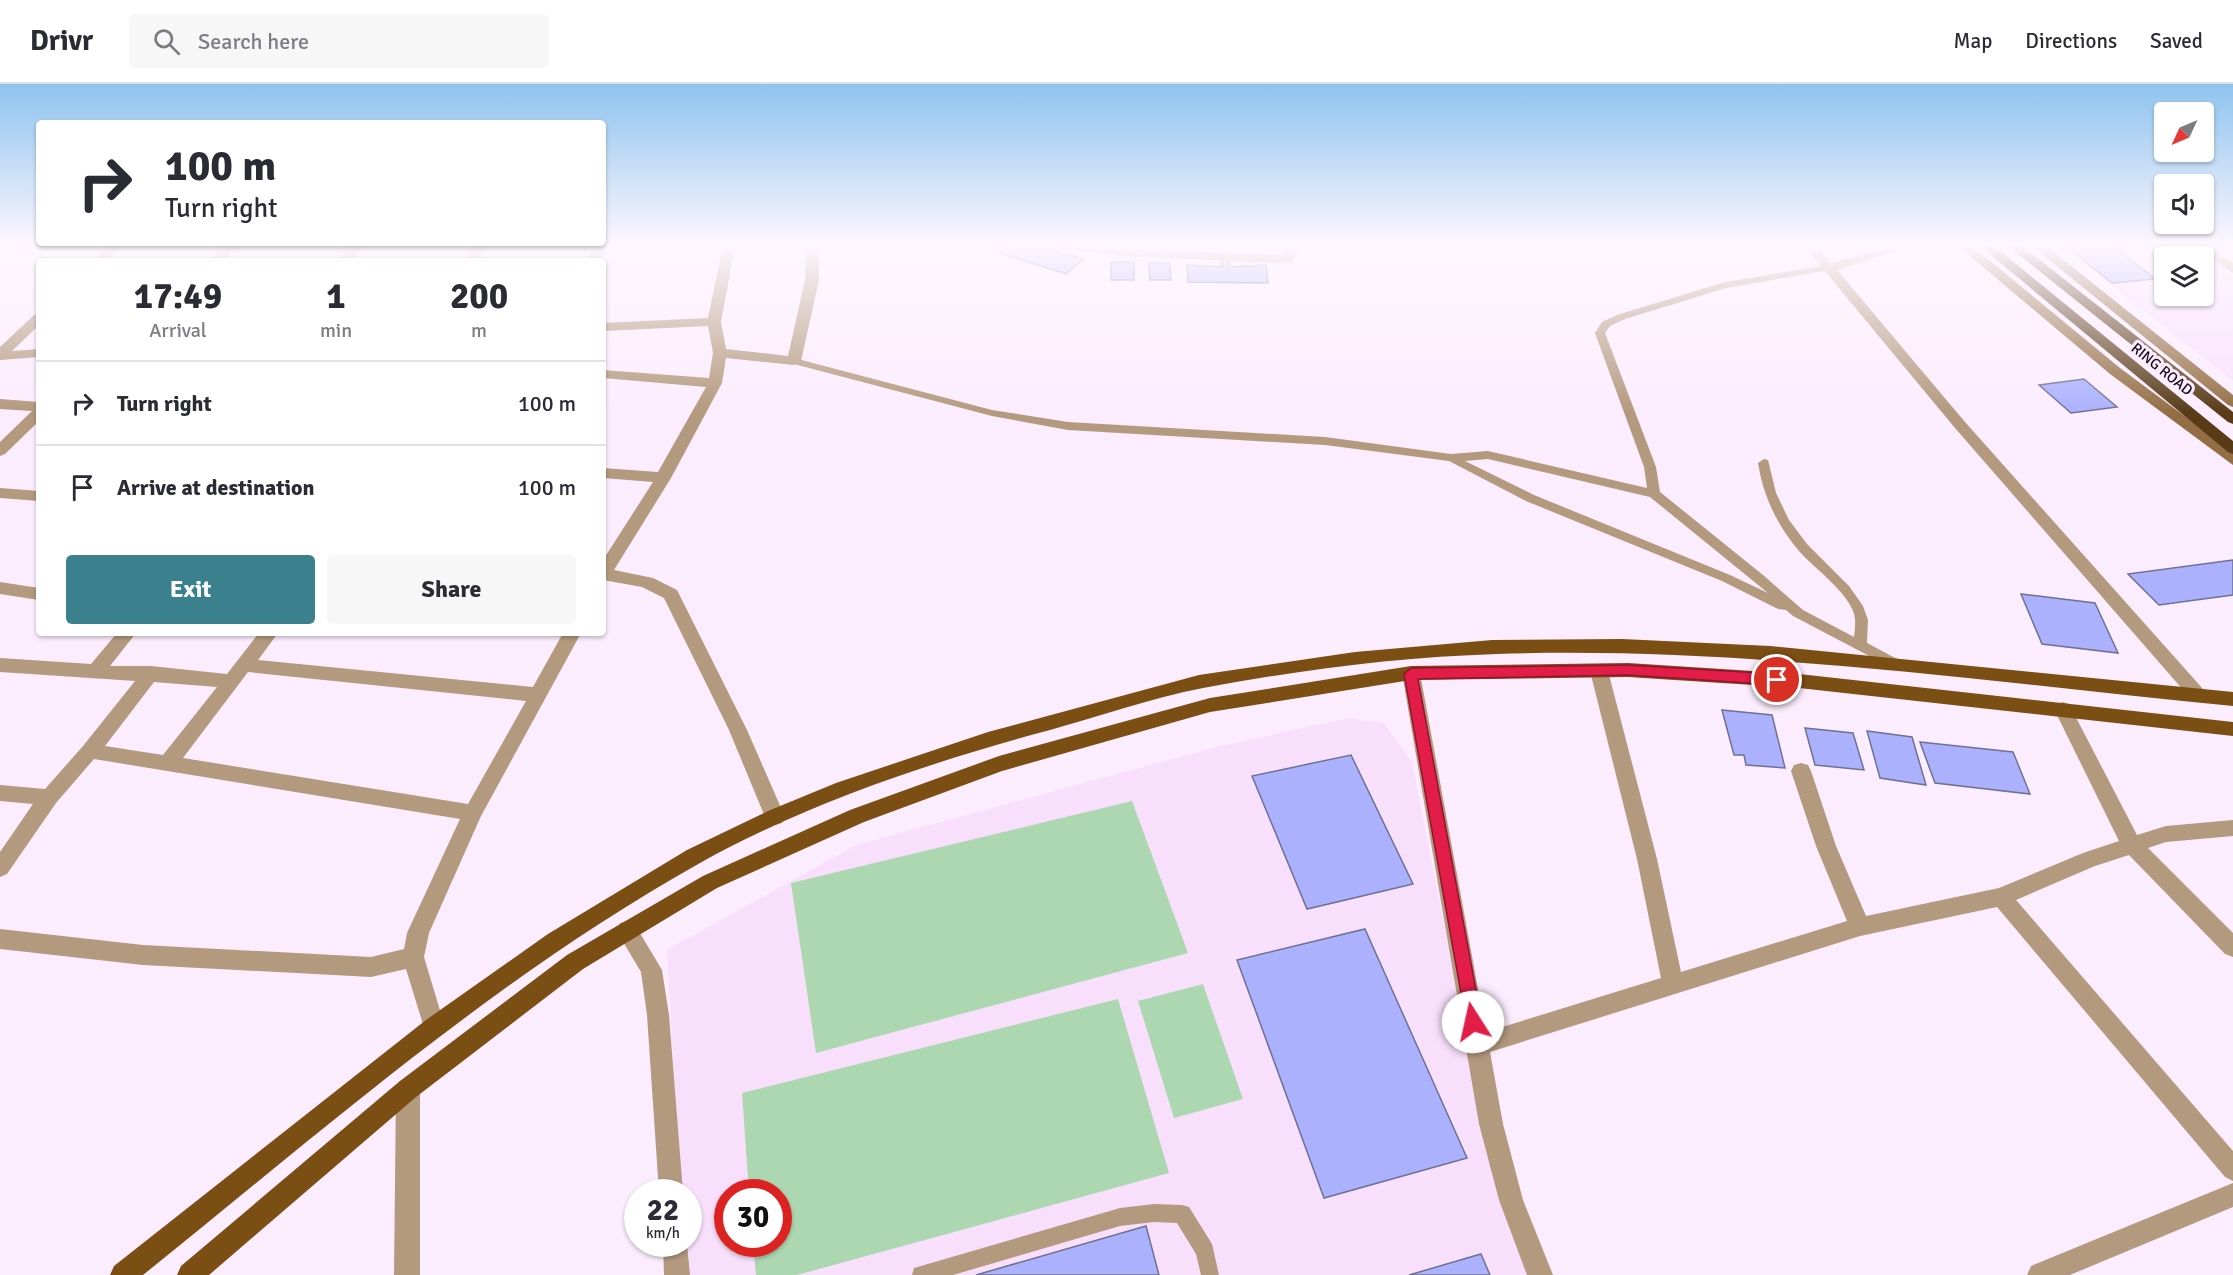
<!DOCTYPE html>
<style>
:root{--surface:#fff;--page:#f7f7f7;--text:#2b2b33;--muted:#7c7c81;--line:#e1e1e2;--accent:#3b808d}
body{margin:0;font-family:Signika,sans-serif;background:var(--page);color:var(--text);height:100vh;display:flex;flex-direction:column;font-size:22px;white-space:nowrap}
*{box-sizing:border-box;margin:0}
p{font-size:20px;color:var(--muted)}
.icon{flex:none;width:33px;height:33px;fill:none;stroke:currentColor;stroke-width:2;stroke-linecap:round;stroke-linejoin:round}
.map{position:relative;flex:1;overflow:hidden}
.drawer{position:absolute;left:36px;top:174px;width:570px;height:378px;display:flex;flex-direction:column;background:var(--surface);border-radius:6px;box-shadow:0 2px 4px #0004}
.drawer>*{flex:none}
.top-card{position:absolute;left:36px;top:36px;width:570px;height:126px;border-radius:6px;box-shadow:0 2px 4px #0004;background:#fff;color:var(--text);overflow:hidden}
.needle{width:39px;rotate:226deg}
.fabs{position:absolute;left:2154px;top:18px;display:grid;gap:12px}
.fabs a{display:grid;place-items:center;width:60px;height:60px;border-radius:6px;background:var(--surface);box-shadow:0 2px 4px #0004;font-size:30px}
.speed{position:absolute;left:624px;top:1095px;display:flex;gap:12px;font-size:30px;font-weight:700;text-align:center}
.speed>*{display:grid;place-content:center;width:78px;height:78px;border-radius:50%;background:var(--surface);box-shadow:0 2px 4px #0004;line-height:1}
.speed small{font-size:15px;font-weight:400}
.speed .limit{border:9px solid #d22;background:#fff;color:#111}
.pin{position:absolute;display:grid;place-items:center;width:51px;height:51px;color:#fff;margin:-26px;border:3px solid #fff;border-radius:50%;box-shadow:0 2px 6px #0007}
.me{position:absolute;width:66px;margin:-33px;rotate:350deg;stroke-linejoin:round;filter:drop-shadow(0 0 4px #0008)}
.turn{display:flex;align-items:center;gap:21px;height:126px;padding:0 30px;font-size:27px}
.turn .icon{width:78px;height:78px;stroke-width:2.5}
.turn b{display:block;font-size:42px;line-height:51px}
.eta{display:flex;justify-content:space-evenly;align-items:center;height:102px;text-align:center}
.eta b{font-size:36px;font-weight:700;line-height:42px}
.primary-button{display:flex;gap:12px;margin-top:auto;padding:12px 30px}
.primary-button a{flex:1;height:69px;border-radius:6px;background:var(--accent);color:#fff;font-size:24px;font-weight:700;line-height:69px;text-align:center}
.primary-button a+a{background:var(--page);color:var(--text)}
ul{padding:0;list-style:none}
li{display:flex;align-items:center;gap:18px;height:84px;padding:0 30px;border-top:2px solid var(--line)}
li div{flex:1}
li b{display:block;font-size:22px}
li em{font-style:normal}
header{display:flex;align-items:center;gap:36px;box-sizing:border-box;height:84px;padding:0 30px;background:var(--surface);border-bottom:2px solid var(--line)}
header strong{font-size:28px}
nav{display:flex;gap:33px;margin-inline-start:auto;font-size:21px}
.search{width:420px;height:54px;background:var(--page);display:flex;align-items:center;gap:15px;box-sizing:border-box;padding:0 21px;border-radius:6px;color:var(--muted);font-size:22px}
.map>svg:first-child{display:block}
.built{fill:#f8e0fc;fill-rule:evenodd}
.green{fill:#add7b0}
.building{fill:#abb1fd;stroke:#6e7190;stroke-width:1.5}
.lines{fill:none;stroke-linecap:round;stroke-linejoin:round}
.lane{fill:#b3997e;fill-rule:evenodd}
.street{fill:#b3997e;fill-rule:evenodd}
.secondary{fill:#936e45;fill-rule:evenodd}
.primary{fill:#7b4e14;fill-rule:evenodd}
.highway{fill:#593b18;fill-rule:evenodd}
.route{fill:#e11d48;stroke:#92132f;stroke-width:1.5}
.labels{text-anchor:middle;stroke-width:6;stroke-linejoin:round;paint-order:stroke}
.far-street-label{font-size:15px;fill:#150d17;stroke:#fcedfe}
</style>
<header>
<strong>Drivr</strong>
<div class="search"><svg class="icon" aria-label="search" viewBox="0 0 24 24"><circle cx="10" cy="10" r="6"/><path d="M15 15l6 6"/></svg>Search here</div>
<nav><a>Map</a><a>Directions</a><a>Saved</a></nav>
</header>
<div class="map">
<svg width="2233" height="1191" viewBox="0 0 2233 1191">
<rect width="100%" height="100%" fill="#fcedfe"/>
<path class="built" d="M 2061,162 L 2188,162 L 2203,172 L 2164,172 L 2164,212 L 2204,212 L 2204,173 L 2233,194 L 2233,297 Z
M 1348,634 L 1384,639 L 1412,678 L 1498,1111 L 1531,1191 L 685,1191 L 683,1160 L 688,1160 L 688,1108 L 680,1108 L 667,866 L 856,761 L 1220,662 ZM 728,1108 L 778,1108 L 778,1160 L 728,1160 Z"/>
<path class="green" d="M 1132,717 L 1188,869 L 816,969 L 791,799 Z
M 1203,900 L 1243,1015 L 1174,1034 L 1138,917 Z
M 1118,915 L 1169,1089 L 797,1191 L 756,1191 L 753,1160 L 778,1160 L 778,1108 L 749,1108 L 742,1009 Z"/>
<path class="building" d="M 1007,162 L 1043,164 L 1055,162 L 1051,166 L 1083,175 L 1066,190 L 1000,169 Z
M 2065,162 L 2113,162 L 2155,195 L 2112,199 Z
M 1222,177 L 1229,177 L 1230,183 L 1266,181 L 1268,199 L 1188,198 L 1187,181 L 1222,183 Z
M 1111,178 L 1134,178 L 1134,196 L 1111,196 Z
M 1149,179 L 1170,179 L 1171,196 L 1150,196 Z
M 2084,295 L 2117,323 L 2071,329 L 2039,301 Z
M 2233,476 L 2233,511 L 2159,521 L 2128,490 Z
M 2021,510 L 2095,519 L 2118,569 L 2042,560 Z
M 1722,626 L 1772,631 L 1785,684 L 1746,681 L 1744,671 L 1734,671 Z
M 1805,644 L 1853,649 L 1864,686 L 1815,681 Z
M 1867,647 L 1912,653 L 1926,701 L 1880,694 Z
M 1920,658 L 2013,668 L 2030,710 L 1935,699 Z
M 1351,671 L 1413,800 L 1307,825 L 1252,692 Z
M 1365,845 L 1467,1074 L 1324,1114 L 1237,876 Z
M 1146,1142 L 1159,1191 L 976,1191 Z
M 1481,1170 L 1490,1191 L 1409,1191 Z"/>
<g class="lines">
<path class="lane" d="M 1828,181 L 1831,182 L 1831,186 L 1726,204 L 1625,235 L 1610,242 L 1605,249 L 1656,383 L 1660,408 L 1763,491 L 1803,526 L 1854,553 C 1855,545 1856,537 1854,530 C 1848,508 1814,484 1799,467 C 1777,441 1763,412 1758,379 L 1764,375 L 1768,376 L 1776,409 L 1789,436 L 1807,460 L 1849,502 L 1863,522 L 1868,536 L 1867,559 L 1899,576 L 1901,580 L 1894,585 L 1793,532 L 1786,526 L 1778,525 L 1722,497 L 1526,417 L 1449,377 L 1325,361 L 1068,346 L 992,332 L 790,279 L 789,277 L 794,274 L 992,326 L 1068,338 L 1325,353 L 1451,370 L 1488,367 L 1647,404 L 1644,383 L 1595,249 L 1602,238 L 1617,231 L 1725,198 ZM 1488,375 L 1650,413 L 1768,509 L 1730,491 L 1534,411 L 1465,377 Z
M 1154,1120 L 1182,1121 L 1189,1123 L 1212,1160 L 1219,1191 L 1201,1191 L 1196,1170 L 1177,1139 L 1154,1138 L 1120,1142 L 953,1191 L 912,1191 L 914,1184 L 921,1182 L 1120,1124 Z"/>
<path class="street" d="M 108,162 L 121,162 L 107,177 L 94,177 Z
M 223,162 L 236,162 L 224,177 L 211,177 Z
M 350,162 L 362,162 L 352,177 L 339,177 Z
M 473,162 L 485,162 L 478,177 L 466,177 Z
M 594,162 L 606,162 L 600,177 L 588,177 Z
M 723,162 L 735,162 L 721,238 L 726,265 L 788,272 L 805,196 L 807,162 L 819,162 L 819,196 L 801,277 L 794,281 L 726,274 L 722,299 L 671,394 L 614,486 L 653,494 L 677,506 L 747,646 L 785,733 L 782,739 L 775,741 L 768,739 L 765,733 L 729,646 L 664,514 L 642,503 L 603,496 L 603,476 L 653,398 L 603,394 L 603,384 L 658,388 L 706,303 L 603,294 L 603,286 L 709,294 L 713,269 L 708,242 L 603,247 L 603,239 L 708,234 Z
M 1069,162 L 1276,171 L 1284,170 L 1284,162 L 1296,162 L 1297,171 L 1291,178 L 1276,179 L 1121,172 L 1075,166 Z
M 1804,162 L 1817,162 L 1831,179 L 1891,162 L 1911,162 L 1837,186 L 1965,338 L 2203,605 L 2206,610 L 2203,615 L 2191,615 L 1955,344 Z
M 2192,162 L 2207,162 L 2233,179 L 2233,189 Z
M 39,230 L 39,241 L 12,267 L 39,265 L 39,273 L 0,276 L 0,263 L 34,231 Z
M 0,315 L 39,318 L 39,337 L 5,370 L 0,372 L 0,358 L 32,327 L 0,325 Z
M 0,404 L 39,407 L 39,417 L 0,414 Z
M 0,498 L 39,504 L 39,516 L 0,510 Z
M 117,549 L 136,549 L 110,582 L 151,582 L 227,590 L 259,549 L 278,549 L 258,576 L 533,603 L 563,549 L 581,549 L 481,732 L 429,849 L 424,873 L 445,943 L 442,950 L 434,954 L 426,950 L 406,885 L 371,893 L 143,881 L 0,865 L 0,845 L 143,861 L 371,873 L 404,865 L 407,849 L 460,735 L 94,675 L 56,719 L 7,790 L 0,793 L 0,768 L 33,720 L 0,717 L 0,701 L 45,705 L 83,662 L 135,597 L 0,588 L 0,574 L 91,580 ZM 248,588 L 526,617 L 468,720 L 183,674 ZM 154,598 L 217,603 L 163,671 L 105,662 Z
M 1599,580 L 1605,582 L 1608,587 L 1657,775 L 1681,888 L 1847,837 L 1816,762 L 1791,687 L 1794,681 L 1801,679 L 1808,681 L 1811,687 L 1836,762 L 1866,832 L 1999,804 L 2083,769 L 2119,757 L 2054,625 L 2057,620 L 2063,618 L 2069,620 L 2137,751 L 2166,742 L 2233,736 L 2233,752 L 2166,758 L 2148,764 L 2233,849 L 2233,873 L 2225,870 L 2129,771 L 2095,782 L 2016,816 L 2233,1067 L 2233,1097 L 2225,1093 L 1997,823 L 1860,852 L 1490,968 L 1503,1040 L 1523,1116 L 1553,1191 L 1527,1191 L 1499,1116 L 1479,1040 L 1402,589 L 1405,584 L 1417,584 L 1420,589 L 1486,948 L 1661,894 L 1637,775 L 1590,587 L 1593,582 Z
M 627,837 L 634,839 L 662,886 L 669,931 L 683,1108 L 659,1108 L 647,931 L 641,888 L 616,846 L 620,839 Z
M 408,994 L 416,997 L 420,1005 L 420,1191 L 394,1191 L 396,1005 L 400,997 Z
M 2233,1099 L 2233,1123 L 2070,1191 L 2027,1191 L 2031,1182 Z
M 663,1160 L 687,1160 L 690,1191 L 664,1191 Z"/>
<path class="secondary" d="M 1958,162 L 1972,162 L 2120,284 L 2233,368 L 2233,381 L 2110,290 Z
M 2032,162 L 2046,162 L 2233,311 L 2233,323 L 2228,321 Z"/>
<path class="primary" d="M 1622,555 L 1770,562 L 2233,608 L 2233,622 C 1989,598 1743,562 1497,570 C 1399,573 1299,586 1203,604 C 1152,614 1100,632 1050,646 C 931,678 808,719 700,779 C 498,892 322,1047 143,1191 L 110,1191 L 114,1182 L 426,936 L 548,850 L 687,766 L 768,727 L 836,699 L 988,648 L 1199,591 L 1355,568 L 1492,556 Z
M 1628,579 L 1799,590 L 2233,638 L 2233,652 L 1799,604 L 1628,593 L 1411,596 L 1210,628 L 1002,687 L 864,738 L 717,804 L 583,885 L 416,1013 L 209,1191 L 177,1191 L 181,1182 L 400,997 L 567,871 L 703,792 L 850,726 L 999,672 L 1210,614 L 1411,582 Z"/>
<path class="highway" d="M 1980,162 L 1994,162 L 2233,357 L 2233,370 L 2228,368 Z
M 2008,162 L 2022,162 L 2233,328 L 2233,340 L 2228,338 Z"/>
</g>
<linearGradient id="sky" x2="0" y2="1"><stop stop-color="#8ec3ee"/><stop offset="0.49" stop-color="#fef7ff"/><stop offset="1" stop-color="#fef7ff" stop-opacity="0"/></linearGradient>
<rect width="2233" height="329" fill="url(#sky)"/>
<path class="route" d="M 1628,581 L 1777,590 L 1784,596 L 1777,601 L 1628,591 L 1418,595 L 1482,938 L 1479,943 L 1473,946 L 1467,943 L 1404,590 L 1411,584 Z"/>
<g class="labels">
<g class="far-street-label">
<text transform="translate(2162 285) rotate(39)" y="5">RING ROAD</text>
</g>
</g>
</svg>
<div class="fabs">
<a><svg class="needle" viewBox="-14 -14 28 28"><path d="M0-13l5 13h-10z" fill="#e53935"/><path d="M0 13l5-13h-10z" fill="#7c7c81"/></svg></a>
<a><svg class="icon" aria-label="sound" viewBox="0 0 24 24"><path d="M4 9h4l5-4v14l-5-4H4zM17 9q2 3 0 6"/></svg></a>
<a><svg class="icon" aria-label="layers" viewBox="0 0 24 24"><path d="M12 4l9 5-9 5-9-5zM3 14l9 5 9-5"/></svg></a>
</div>
<div class="speed"><div>22<small>km/h</small></div><div class="limit">30</div></div>
<div class="pin" style="left:1777px;top:596px;background:#d93025"><svg class="icon" aria-label="arrive" viewBox="0 0 24 24"><path d="M6 21V4h12l-3 4 3 4H6"/></svg></div>
<svg class="me" style="left:1473px;top:938px" viewBox="-20 -20 40 40"><circle r="19" fill="#fff"/><path d="M0-13L10 11 0 6-10 11z" fill="#e11d48"/></svg>
<div class="top-card">
<div class="turn"><svg class="icon" aria-label="right" viewBox="0 0 24 24"><path d="M7 20v-9h11M14 6l5 5-5 5"/></svg><div><b>100 m</b>Turn right</div></div>
</div>
<section class="drawer">
<div class="eta">
<div><b>17:49</b><p>Arrival</p></div>
<div><b>1</b><p>min</p></div>
<div><b>200</b><p>m</p></div>
</div>
<ul>
<li><svg class="icon" aria-label="right" viewBox="0 0 24 24"><path d="M7 20v-9h11M14 6l5 5-5 5"/></svg><div><b>Turn right</b></div><em>100 m</em></li>
<li><svg class="icon" aria-label="arrive" viewBox="0 0 24 24"><path d="M6 21V4h12l-3 4 3 4H6"/></svg><div><b>Arrive at destination</b></div><em>100 m</em></li>
</ul>
<div class="primary-button"><a>Exit</a><a>Share</a></div>
</section>
</div>
